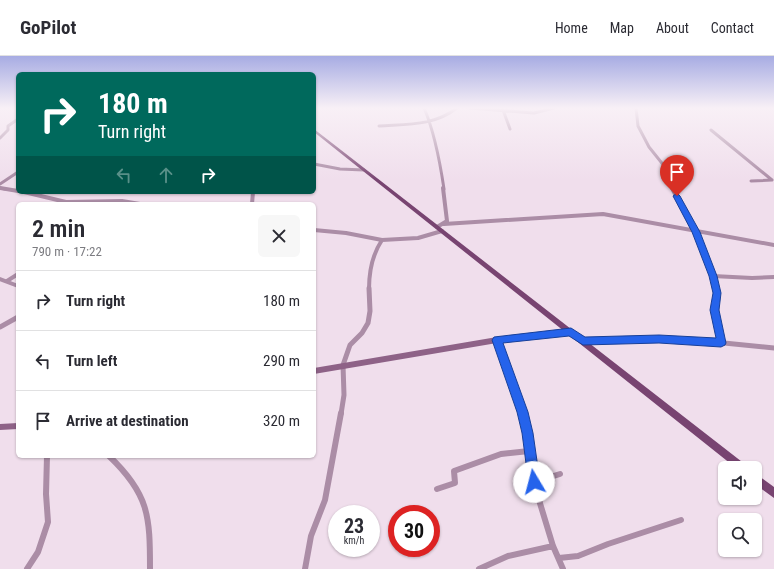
<!DOCTYPE html>
<meta charset="utf-8">
<style>
:root{--surface:#fff;--page:#f7f7f7;--text:#2b2b33;--muted:#7c7c81;--line:#e1e1e2}
body{margin:0;font-family:"Roboto Condensed",sans-serif;background:var(--page);color:var(--text);height:100vh;display:flex;flex-direction:column;font-size:15px;white-space:nowrap}
*{box-sizing:border-box;margin:0}
p{font-size:13px;color:var(--muted)}
.icon{flex:none;width:22px;height:22px;fill:none;stroke:currentColor;stroke-width:2;stroke-linecap:round;stroke-linejoin:round}
.map{position:relative;flex:1;overflow:hidden}
.panel{position:absolute;left:16px;top:146px;width:300px;height:256px;display:flex;flex-direction:column;background:var(--surface);border-radius:6px;box-shadow:0 1px 3px #0004}
.panel>*{flex:none}
.hud{position:absolute;left:16px;top:16px;width:300px;height:122px;border-radius:6px;box-shadow:0 1px 3px #0004;background:#00695c;color:#fff;overflow:hidden}
.controls{position:absolute;left:718px;top:405px;display:grid;gap:8px}
.controls a{display:grid;place-items:center;width:44px;height:44px;border-radius:6px;background:var(--surface);box-shadow:0 1px 3px #0004;font-size:20px}
.speed{position:absolute;left:328px;top:449px;display:flex;gap:8px;font-size:20px;font-weight:700;text-align:center}
.speed>*{display:grid;place-content:center;width:52px;height:52px;border-radius:50%;background:var(--surface);box-shadow:0 1px 3px #0004;line-height:1}
.speed small{font-size:10px;font-weight:400}
.speed .limit{border:6px solid #d22;background:#fff;color:#111}
.pin{position:absolute;display:grid;place-items:center;width:34px;height:34px;color:#fff;margin:-41px -17px;border-radius:50% 50% 50% 0;rotate:-45deg;box-shadow:0 0 4px #0007}
.pin .icon{rotate:45deg}
.me{position:absolute;width:44px;margin:-22px;rotate:352deg;stroke-linejoin:round;filter:drop-shadow(0 0 3px #0008)}
.turn{display:flex;align-items:center;gap:14px;height:84px;padding:0 16px;font-size:18px}
.turn .icon{width:52px;height:52px;stroke-width:2.5}
.turn b{display:block;font-size:28px;line-height:34px}
.lanes{display:flex;align-items:center;height:38px;padding:0 16px;background:#0003;justify-content:center;gap:20px;direction:ltr}
.lanes .off{opacity:.35}
.round{display:grid;place-items:center;flex:none;width:42px;height:42px;border-radius:6px;background:var(--page)}
.headline{display:flex;align-items:center;justify-content:space-between;height:68px;padding:0 16px}
h1{font-size:24px;font-weight:600;line-height:30px}
ul{padding:0;list-style:none}
li{display:flex;align-items:center;gap:12px;height:60px;padding:0 16px;border-top:1px solid var(--line)}
li div{flex:1}
li b{display:block;font-size:15px}
li em{font-style:normal}
header{display:flex;align-items:center;gap:24px;box-sizing:border-box;height:56px;padding:0 20px;background:var(--surface);border-bottom:1px solid var(--line)}
header strong{font-size:19px}
nav{display:flex;gap:22px;margin-inline-start:auto;font-size:14px}
.map>svg:first-child{display:block}
.lines{fill:none;stroke-linecap:round;stroke-linejoin:round}
.street-far3{stroke:#ab8da6;stroke-width:3}
.street-far2{stroke:#ab8da6;stroke-width:4}
.street-far1{stroke:#ab8da6;stroke-width:5}
.street{stroke:#ab8da6;stroke-width:6}
.secondary{fill:#8e6287;fill-rule:evenodd}
.primary{fill:#784471;fill-rule:evenodd}
.route{fill:#2563eb;stroke:#184099}
</style>
<header>
<strong>GoPilot</strong>
<nav><a>Home</a><a>Map</a><a>About</a><a>Contact</a></nav>
</header>
<div class="map">
<svg width="774" height="513" viewBox="0 0 774 513">
<rect width="100%" height="100%" fill="#f0deec"/>
<g class="lines">
<path class="street-far3" d="M 424,52 C 435,77 440,106 444,133
M 470,52 L 534,57 L 554,52
M 636,52 L 638,70 L 649,91 L 665,111 L 673,133
M 503,54 L 510,73
M 379,70 C 407,68 434,70 457,52
M 711,74 L 772,124
M 0,82 L 8,74 L 8,70 L 18,63
M 314,108 L 340,113 L 364,114
M 751,125 L 772,124
M 0,128 L 18,116
M 0,132 L 5,133"/>
<path class="street-far2" d="M 0,132 L 18,135
M 672,132 L 705,197 L 716,233
M 24,136 L 66,146 L 122,145 L 140,148
M 252,148 L 253,136
M 444,168 L 603,158 L 774,189
M 437,171 L 447,165 L 443,132
M 314,174 L 346,177 L 382,184 L 418,182 L 442,175
M 713,220 L 752,222 L 774,221
M 0,223 L 18,230
M 7,225 L 18,218
M 369,233 C 369,215 372,199 382,184"/>
<path class="street-far1" d="M 715,232 L 717,237 L 715,254 L 721,287
M 0,271 L 18,261
M 497,284 L 523,358
M 583,285 L 659,283 L 704,285 L 774,292
M 341,358 L 344,339 L 343,309 L 350,289 L 362,277 L 368,267 L 370,255 L 369,232"/>
<path class="street" d="M 522,357 L 527,377 L 532,421 L 553,490 L 563,513
M 109,400 C 149,438 150,460 150,513
M 534,426 L 560,418
M 437,433 L 455,427 L 454,415 L 501,398 L 529,395
M 559,502 L 578,500 L 608,488 L 681,464
M 27,513 L 38,496 L 48,466 L 46,438 L 47,400
M 305,513 L 311,480 L 325,444 L 341,357
M 479,513 L 508,500 L 553,490"/>
<path class="secondary" d="M 571,273 L 573,274 L 574,276 L 573,278 L 571,279 L 497,287 L 314,318 L 314,312 L 497,281 Z
M 18,367 L 18,373 L 0,374 L 0,368 Z"/>
<path class="primary" d="M 314,73 L 746,409 L 748,412 L 736,412 L 314,76 Z
M 755,417 L 774,431 L 774,442 L 755,428 Z"/>
</g>
<linearGradient id="sky" x2="0" y2="1"><stop stop-color="#a7ace3"/><stop offset="0.42" stop-color="#f8f0f6"/><stop offset="1" stop-color="#f8f0f6" stop-opacity="0"/></linearGradient>
<rect width="774" height="124" fill="url(#sky)"/>
<path class="route" d="M 677,137 L 680,140 L 700,176 L 717,220 L 721,237 L 719,254 L 726,287 L 725,289 L 721,291 L 659,287 L 583,289 L 569,280 L 503,287 L 528,356 L 533,377 L 540,426 L 538,430 L 534,432 L 529,430 L 522,377 L 517,356 L 492,284 L 494,281 L 571,272 L 585,281 L 659,279 L 716,282 L 710,254 L 713,237 L 709,220 L 692,176 L 673,140 Z"/>
</svg>
<div class="controls">
<a><svg class="icon" aria-label="sound" viewBox="0 0 24 24"><path d="M4 9h4l5-4v14l-5-4H4zM17 9q2 3 0 6"/></svg></a>
<a><svg class="icon" aria-label="search" viewBox="0 0 24 24"><circle cx="10" cy="10" r="6"/><path d="M15 15l6 6"/></svg></a>
</div>
<div class="speed"><div>23<small>km/h</small></div><div class="limit">30</div></div>
<div class="pin" style="left:677px;top:140px;background:#d93025"><svg class="icon" aria-label="arrive" viewBox="0 0 24 24"><path d="M6 21V4h12l-3 4 3 4H6"/></svg></div>
<svg class="me" style="left:534px;top:426px" viewBox="-20 -20 40 40"><circle r="19" fill="#fff"/><path d="M0-13L10 11 0 6-10 11z" fill="#2563eb"/></svg>
<div class="hud">
<div class="turn"><svg class="icon" aria-label="right" viewBox="0 0 24 24"><path d="M7 20v-9h11M14 6l5 5-5 5"/></svg><div><b>180 m</b>Turn right</div></div>
<div class="lanes"><svg class="icon off" aria-label="left" viewBox="0 0 24 24"><path d="M17 20v-9H6M10 6l-5 5 5 5"/></svg><svg class="icon off" aria-label="ahead" viewBox="0 0 24 24"><path d="M12 20V5M6 11l6-6 6 6"/></svg><svg class="icon" aria-label="right" viewBox="0 0 24 24"><path d="M7 20v-9h11M14 6l5 5-5 5"/></svg></div>
</div>
<section class="panel">
<div class="headline"><div><h1>2 min</h1><p>790 m · 17:22</p></div><a class="round"><svg class="icon" aria-label="close" viewBox="0 0 24 24"><path d="M6 6l12 12M18 6L6 18"/></svg></a></div>
<ul>
<li><svg class="icon" aria-label="right" viewBox="0 0 24 24"><path d="M7 20v-9h11M14 6l5 5-5 5"/></svg><div><b>Turn right</b></div><em>180 m</em></li>
<li><svg class="icon" aria-label="left" viewBox="0 0 24 24"><path d="M17 20v-9H6M10 6l-5 5 5 5"/></svg><div><b>Turn left</b></div><em>290 m</em></li>
<li><svg class="icon" aria-label="arrive" viewBox="0 0 24 24"><path d="M6 21V4h12l-3 4 3 4H6"/></svg><div><b>Arrive at destination</b></div><em>320 m</em></li>
</ul>
</section>
</div>
